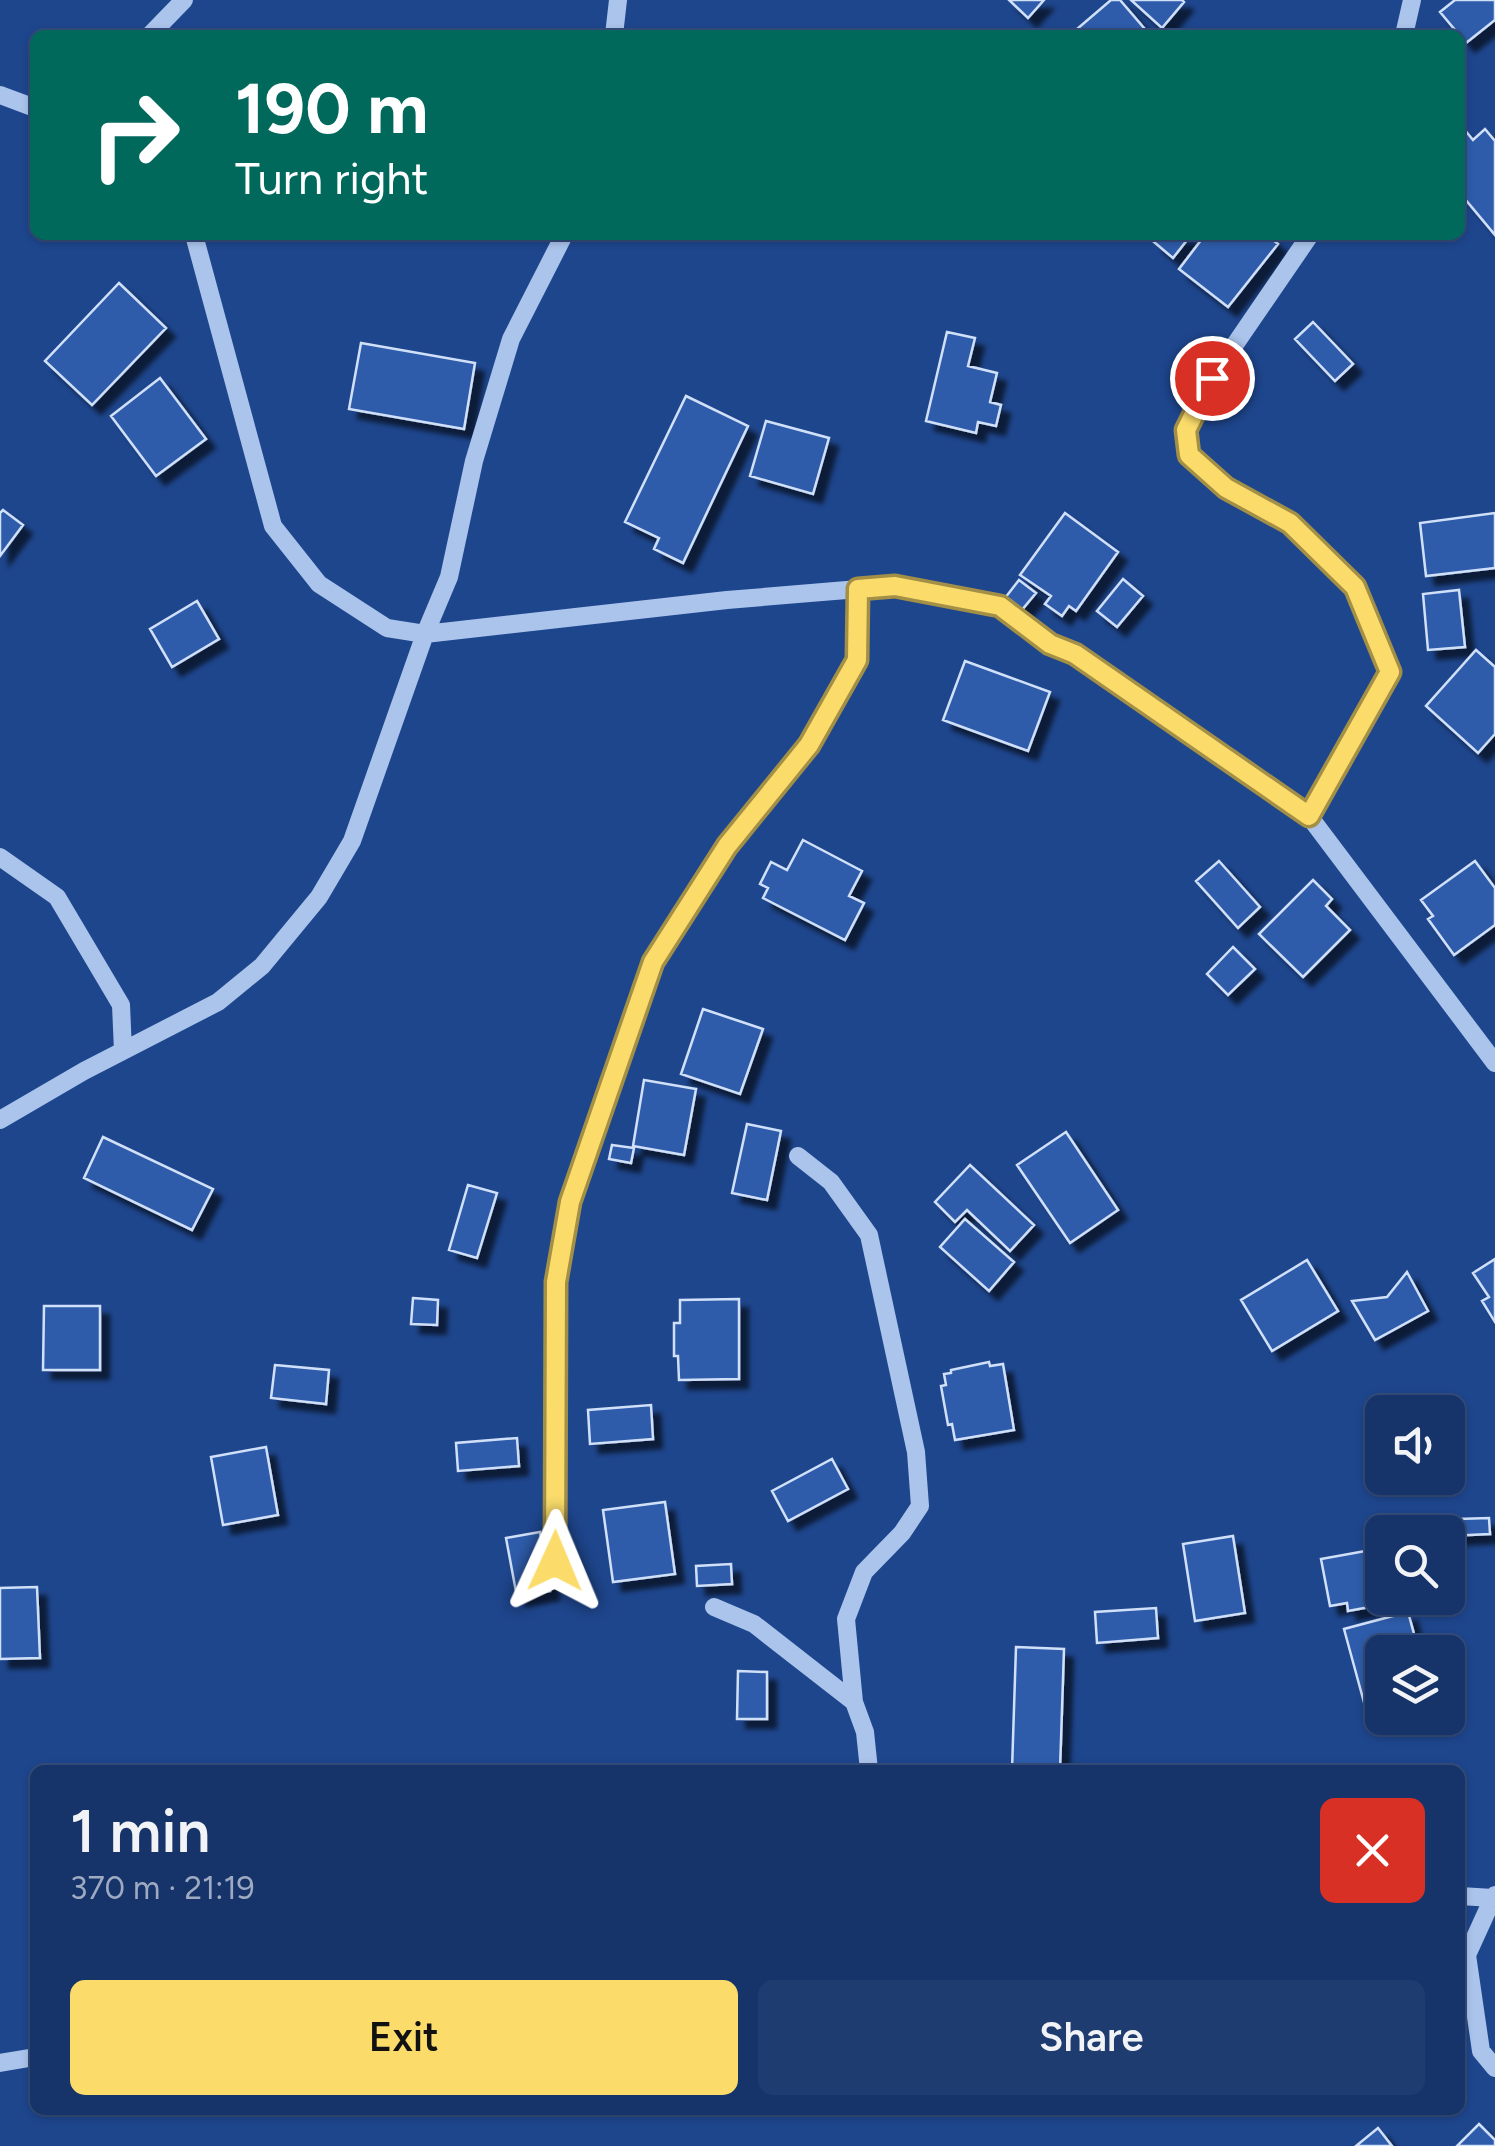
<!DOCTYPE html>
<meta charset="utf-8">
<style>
:root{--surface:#16346a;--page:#1f3c70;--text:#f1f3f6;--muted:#9eaac1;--line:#354f7e;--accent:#fbdc6b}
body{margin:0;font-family:Figtree,sans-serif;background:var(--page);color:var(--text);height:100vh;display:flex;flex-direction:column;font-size:38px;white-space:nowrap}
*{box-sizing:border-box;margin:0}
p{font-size:32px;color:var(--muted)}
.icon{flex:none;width:55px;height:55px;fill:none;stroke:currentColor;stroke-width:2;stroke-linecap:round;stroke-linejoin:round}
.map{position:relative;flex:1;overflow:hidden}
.panel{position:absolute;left:30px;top:1765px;width:1435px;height:350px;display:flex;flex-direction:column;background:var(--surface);border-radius:15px;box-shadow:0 2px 8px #0004,0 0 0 2px var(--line)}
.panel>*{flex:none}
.guide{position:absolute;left:30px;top:30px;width:1435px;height:210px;border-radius:15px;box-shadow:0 2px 8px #0004,0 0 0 2px var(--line);background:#00695c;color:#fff;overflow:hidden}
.buttons{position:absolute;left:1365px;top:1395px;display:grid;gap:20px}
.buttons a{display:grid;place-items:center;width:100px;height:100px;border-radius:15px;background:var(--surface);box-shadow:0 2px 8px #0004,0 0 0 2px var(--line);font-size:50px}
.pin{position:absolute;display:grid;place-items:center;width:85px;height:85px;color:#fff;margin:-42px;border:5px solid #fff;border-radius:50%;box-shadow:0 2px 10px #0007}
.me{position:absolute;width:110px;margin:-55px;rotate:1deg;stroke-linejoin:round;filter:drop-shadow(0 0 8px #0008)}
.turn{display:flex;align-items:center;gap:35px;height:210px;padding:0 40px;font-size:45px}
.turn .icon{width:130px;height:130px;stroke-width:2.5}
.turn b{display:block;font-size:70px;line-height:85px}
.round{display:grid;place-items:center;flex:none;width:105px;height:105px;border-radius:15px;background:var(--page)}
.head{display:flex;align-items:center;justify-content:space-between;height:170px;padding:0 40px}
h1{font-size:60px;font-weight:600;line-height:75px}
.button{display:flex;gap:20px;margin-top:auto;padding:20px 40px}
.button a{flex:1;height:115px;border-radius:15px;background:var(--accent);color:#111;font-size:40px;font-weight:600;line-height:115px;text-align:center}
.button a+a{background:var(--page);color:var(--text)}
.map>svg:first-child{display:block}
.building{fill:#2e5caa;stroke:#d1e0f9;stroke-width:2.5;filter:url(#shadow)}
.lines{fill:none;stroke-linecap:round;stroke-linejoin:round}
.minor{stroke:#abc4ec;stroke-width:18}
.route-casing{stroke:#a38f46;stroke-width:25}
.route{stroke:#fbdc6b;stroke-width:18}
</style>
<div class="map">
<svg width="1495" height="2146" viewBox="0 0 1495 2146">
<defs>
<filter id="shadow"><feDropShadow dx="9" dy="9" stdDeviation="2.5" flood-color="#0009"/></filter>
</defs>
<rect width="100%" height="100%" fill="#1e468d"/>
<path class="building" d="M 1009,0 L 1044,0 L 1028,18 Z
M 1111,0 L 1120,0 L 1150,35 L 1070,35 Z
M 1131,0 L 1182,0 L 1184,2 L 1162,28 Z
M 1455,0 L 1495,0 L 1495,20 L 1466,43 L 1440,12 Z
M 1464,129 L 1473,140 L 1485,129 L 1495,141 L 1495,235 L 1460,193 L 1460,132 Z
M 1159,235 L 1191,235 L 1173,258 L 1154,242 Z
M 1205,235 L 1267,235 L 1278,244 L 1228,307 L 1179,269 Z
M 119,283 L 166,328 L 92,405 L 45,361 Z
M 1313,322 L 1353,364 L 1335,381 L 1295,339 Z
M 947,332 L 975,338 L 968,366 L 997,373 L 990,402 L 1001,405 L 996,426 L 978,422 L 976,433 L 926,421 Z
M 361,343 L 475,363 L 464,429 L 349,409 Z
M 160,378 L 206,439 L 156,476 L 111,416 Z
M 686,396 L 748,426 L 683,563 L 654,549 L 659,538 L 625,522 Z
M 766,421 L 829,438 L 813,494 L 750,476 Z
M 3,510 L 23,525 L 0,556 L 0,513 Z
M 1065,513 L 1118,552 L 1076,611 L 1069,606 L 1062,616 L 1045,604 L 1051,596 L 1020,575 Z
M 1495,513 L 1495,568 L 1426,576 L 1420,523 Z
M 1123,579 L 1143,596 L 1117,627 L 1097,611 Z
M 1019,580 L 1036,593 L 1021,611 L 1005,598 Z
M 1459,590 L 1465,647 L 1428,650 L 1423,594 Z
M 197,601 L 219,639 L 172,667 L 150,629 Z
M 1476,650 L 1495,667 L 1495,734 L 1478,753 L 1426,706 Z
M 965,661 L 1050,692 L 1028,751 L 943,720 Z
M 803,840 L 862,871 L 849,896 L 864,903 L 845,940 L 763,898 L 768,888 L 760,884 L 771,862 L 787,870 Z
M 1219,861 L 1260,907 L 1238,928 L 1196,881 Z
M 1475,861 L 1495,888 L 1495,925 L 1454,955 L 1428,919 L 1433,916 L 1421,900 Z
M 1313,880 L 1332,899 L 1326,906 L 1350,930 L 1303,977 L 1259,934 Z
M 1233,947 L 1255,969 L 1228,995 L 1207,974 Z
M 703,1009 L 763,1029 L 740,1094 L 681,1074 Z
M 644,1080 L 696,1089 L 684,1155 L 633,1146 Z
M 747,1124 L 781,1131 L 767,1200 L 732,1193 Z
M 1066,1132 L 1118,1210 L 1070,1243 L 1017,1165 Z
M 103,1137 L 213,1189 L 192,1230 L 84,1178 Z
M 612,1145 L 634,1148 L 631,1163 L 609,1159 Z
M 970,1165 L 1034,1225 L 1010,1251 L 967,1210 L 955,1222 L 935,1202 Z
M 468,1185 L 497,1193 L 477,1258 L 449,1250 Z
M 965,1219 L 1014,1262 L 989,1291 L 940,1247 Z
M 1495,1259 L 1495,1322 L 1482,1301 L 1489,1297 L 1473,1273 Z
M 1307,1260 L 1338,1311 L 1272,1351 L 1241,1300 Z
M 1407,1272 L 1428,1311 L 1375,1340 L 1352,1301 L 1387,1297 Z
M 413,1298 L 438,1300 L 437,1325 L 411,1324 Z
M 739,1299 L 739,1379 L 679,1380 L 678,1356 L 674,1356 L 674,1323 L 680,1323 L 680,1300 Z
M 44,1306 L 100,1306 L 100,1370 L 43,1370 Z
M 989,1362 L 990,1366 L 1003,1364 L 1014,1430 L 955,1440 L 952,1424 L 948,1425 L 941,1386 L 946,1385 L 944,1374 L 951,1373 L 951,1370 Z
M 275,1365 L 329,1370 L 326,1404 L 271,1398 Z
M 651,1405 L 653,1439 L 590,1444 L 588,1410 Z
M 517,1438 L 519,1466 L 458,1471 L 456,1443 Z
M 266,1447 L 278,1515 L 223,1525 L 211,1457 Z
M 832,1459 L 848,1489 L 788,1521 L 772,1491 Z
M 665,1502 L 675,1574 L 613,1582 L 603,1510 Z
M 1489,1518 L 1490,1534 L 1448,1536 L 1448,1532 L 1425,1532 L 1425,1520 Z
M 540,1532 L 550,1591 L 517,1597 L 506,1538 Z
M 1233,1536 L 1245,1613 L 1195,1621 L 1183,1544 Z
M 1382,1548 L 1382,1598 L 1413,1599 L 1348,1611 L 1347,1603 L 1330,1606 L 1321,1559 Z
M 731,1564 L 732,1584 L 697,1586 L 696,1566 Z
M 37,1587 L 40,1658 L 0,1659 L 0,1588 Z
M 1156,1608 L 1158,1638 L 1097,1643 L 1095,1612 Z
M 1408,1612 L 1419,1652 L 1382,1652 L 1382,1713 L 1368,1717 L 1344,1629 Z
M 1016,1647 L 1064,1649 L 1060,1770 L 1012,1770 Z
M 738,1671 L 767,1672 L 767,1719 L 737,1719 Z
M 1479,2124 L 1495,2140 L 1495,2146 L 1457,2146 Z
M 1378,2128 L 1392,2146 L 1356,2146 Z"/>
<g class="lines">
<path class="minor" d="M 150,35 L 184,0
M 614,35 L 618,0
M 1404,35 L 1412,0
M 0,95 L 35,108
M 194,235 L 273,526 L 319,584 L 387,628 L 425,634 L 727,600 L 895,586 L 1000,606 L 1050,644 L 1075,654 L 1309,816 L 1495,1063
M 1309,816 L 1389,672 L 1355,587 L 1290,523 L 1225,487 L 1189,455 L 1186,430 L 1212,378 L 1310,235
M 0,857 L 57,897 L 121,1005 L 123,1051
M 0,1120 L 84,1071 L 218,1002 L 262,966 L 319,897 L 352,841 L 425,634 L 449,577 L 474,461 L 511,339 L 564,235
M 798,1156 L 831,1182 L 869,1235 L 916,1452 L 920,1506 L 902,1533 L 864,1572 L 846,1619 L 854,1702
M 555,1561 L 556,1282 L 570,1202 L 653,962 L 727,846 L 809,745 L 857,660 L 858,589
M 714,1607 L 754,1624 L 854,1702 L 865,1732 L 869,1770
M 1460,1896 L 1493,1898 L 1495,1895
M 1493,1898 L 1467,1955 L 1481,2051 L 1495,2068
M 0,2063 L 35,2057"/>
</g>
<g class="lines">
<defs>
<path id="route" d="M 555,1561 L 556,1282 L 570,1202 L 653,962 L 727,846 L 809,745 L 857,660 L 858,589 L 895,586 L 1000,606 L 1050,644 L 1075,654 L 1309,816 L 1390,672 L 1355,587 L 1290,523 L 1226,488 L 1189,455 L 1186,430 L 1212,378"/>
</defs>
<use href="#route" class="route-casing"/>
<use href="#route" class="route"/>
</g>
</svg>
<div class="buttons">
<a><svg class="icon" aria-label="sound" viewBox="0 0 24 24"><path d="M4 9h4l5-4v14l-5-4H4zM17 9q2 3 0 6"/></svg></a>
<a><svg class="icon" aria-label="search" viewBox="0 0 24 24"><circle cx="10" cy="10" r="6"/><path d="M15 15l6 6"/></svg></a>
<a><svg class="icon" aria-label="layers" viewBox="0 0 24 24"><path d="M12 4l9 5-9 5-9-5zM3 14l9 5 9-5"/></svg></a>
</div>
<div class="pin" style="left:1212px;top:378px;background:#d93025"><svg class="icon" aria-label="arrive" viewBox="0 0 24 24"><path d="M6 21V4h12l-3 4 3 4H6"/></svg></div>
<svg class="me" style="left:555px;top:1561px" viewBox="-20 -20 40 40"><path d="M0-17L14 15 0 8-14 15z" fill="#fbdc6b" stroke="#fff" stroke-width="4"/></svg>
<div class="guide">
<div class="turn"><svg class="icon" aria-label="right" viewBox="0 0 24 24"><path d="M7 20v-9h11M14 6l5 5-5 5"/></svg><div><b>190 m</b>Turn right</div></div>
</div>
<section class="panel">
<div class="head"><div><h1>1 min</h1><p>370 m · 21:19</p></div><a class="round" style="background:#d93025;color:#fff"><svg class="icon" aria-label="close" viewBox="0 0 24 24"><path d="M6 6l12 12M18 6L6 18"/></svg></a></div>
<div class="button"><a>Exit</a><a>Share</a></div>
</section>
</div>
